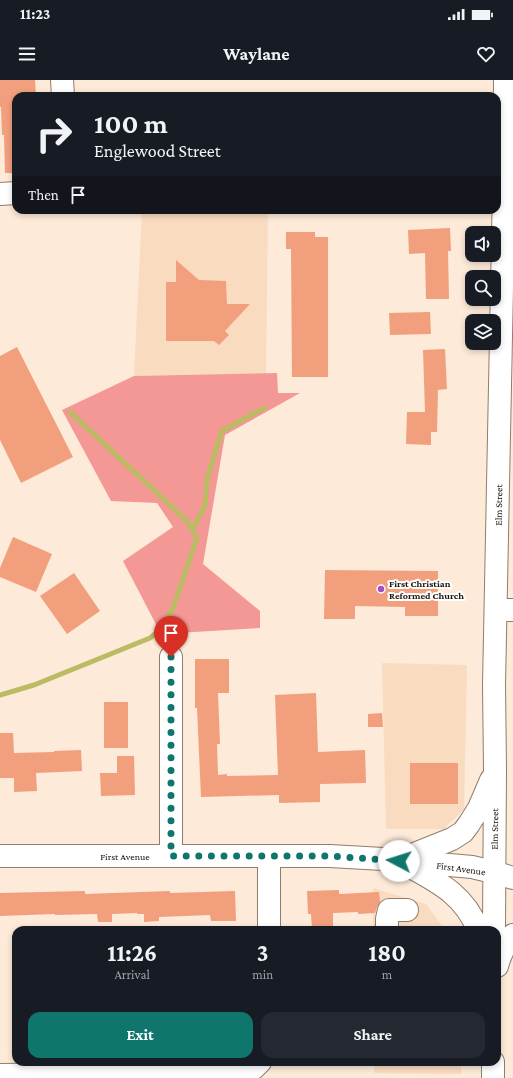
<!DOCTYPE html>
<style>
:root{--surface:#171b24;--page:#242831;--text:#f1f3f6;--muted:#9ea1a6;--accent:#0f766e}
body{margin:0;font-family:"Crimson Pro",serif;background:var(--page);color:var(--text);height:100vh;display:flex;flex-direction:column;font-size:15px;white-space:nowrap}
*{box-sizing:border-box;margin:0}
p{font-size:13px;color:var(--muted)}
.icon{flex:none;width:22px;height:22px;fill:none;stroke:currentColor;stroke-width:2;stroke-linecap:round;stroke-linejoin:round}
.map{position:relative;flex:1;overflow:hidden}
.drawer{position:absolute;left:12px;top:846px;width:489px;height:140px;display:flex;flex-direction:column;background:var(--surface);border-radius:12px;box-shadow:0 2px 6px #0003}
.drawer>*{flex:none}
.guide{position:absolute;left:12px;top:12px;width:489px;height:122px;border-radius:12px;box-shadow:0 2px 6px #0003;background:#171b24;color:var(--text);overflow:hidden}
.fabs{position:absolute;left:465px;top:146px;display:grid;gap:8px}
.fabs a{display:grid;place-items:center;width:36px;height:36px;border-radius:8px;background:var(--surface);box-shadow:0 2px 6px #0003;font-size:20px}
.pin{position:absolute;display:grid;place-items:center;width:34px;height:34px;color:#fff;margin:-41px -17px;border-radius:50% 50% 50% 0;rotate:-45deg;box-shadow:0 0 4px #0007}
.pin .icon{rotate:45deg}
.me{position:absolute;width:44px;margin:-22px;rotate:275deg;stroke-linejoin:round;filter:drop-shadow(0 0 3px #0008)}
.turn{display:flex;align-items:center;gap:14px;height:84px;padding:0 16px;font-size:18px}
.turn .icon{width:52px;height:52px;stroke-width:2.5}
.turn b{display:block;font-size:28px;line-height:34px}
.then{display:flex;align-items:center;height:38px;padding:0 16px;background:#0003;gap:8px;font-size:15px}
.eta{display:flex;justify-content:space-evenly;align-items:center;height:68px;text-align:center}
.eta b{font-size:24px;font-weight:700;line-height:28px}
.button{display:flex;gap:8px;margin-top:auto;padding:8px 16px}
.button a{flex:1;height:46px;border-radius:12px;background:var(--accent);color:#fff;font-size:16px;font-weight:700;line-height:46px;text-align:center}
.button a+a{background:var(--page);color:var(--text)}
.status{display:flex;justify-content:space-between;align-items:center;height:28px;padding:0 20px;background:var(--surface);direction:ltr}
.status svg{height:11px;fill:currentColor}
header{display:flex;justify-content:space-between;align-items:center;height:52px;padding:0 16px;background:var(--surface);font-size:18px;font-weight:700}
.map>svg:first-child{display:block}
.built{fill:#f9dcc0}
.forest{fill:#f39895}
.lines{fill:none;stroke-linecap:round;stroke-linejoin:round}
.stream{stroke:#bbbb64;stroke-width:5}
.building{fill:#f29f7d}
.minor-casing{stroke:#917d69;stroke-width:24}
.major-casing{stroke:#917d69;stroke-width:24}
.minor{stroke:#fff;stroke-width:22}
.major{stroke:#fff;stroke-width:22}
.route{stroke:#0f766e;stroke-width:7;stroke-dasharray:0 12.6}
.poi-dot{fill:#a350bf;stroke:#fff;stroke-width:1.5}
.labels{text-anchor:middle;stroke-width:4;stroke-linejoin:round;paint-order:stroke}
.street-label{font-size:10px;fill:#1a120b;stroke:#fff}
.poi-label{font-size:10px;font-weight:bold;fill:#1a120b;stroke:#fff;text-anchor:start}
</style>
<div class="status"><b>11:23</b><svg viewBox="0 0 49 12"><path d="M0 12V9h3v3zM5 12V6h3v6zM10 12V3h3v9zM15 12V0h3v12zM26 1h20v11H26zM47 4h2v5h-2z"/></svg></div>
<header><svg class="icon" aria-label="menu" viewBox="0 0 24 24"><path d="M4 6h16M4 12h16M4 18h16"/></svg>Waylane<svg class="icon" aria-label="heart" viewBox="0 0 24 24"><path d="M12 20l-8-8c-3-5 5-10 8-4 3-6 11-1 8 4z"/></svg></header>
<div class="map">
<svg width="513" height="998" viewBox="0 0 513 998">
<rect width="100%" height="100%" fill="#fdead8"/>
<path class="built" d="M 142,130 L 268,130 L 266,294 L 134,296 Z
M 382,583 L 467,585 L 464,729 L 444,749 L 386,749 Z
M 373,808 L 426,824 L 445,850 L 373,850 Z
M 374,982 L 461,982 L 461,994 L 374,993 Z"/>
<path class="forest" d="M 277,293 L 278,313 L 300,313 L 225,355 L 203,484 L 260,531 L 260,548 L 161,554 L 123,481 L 173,447 L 157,423 L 111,421 L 62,330 L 134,296 Z"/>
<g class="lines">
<path class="stream" d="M 192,450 L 205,426 L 207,399 L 222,351 L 264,328
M 0,615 L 34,605 L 150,558 L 160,550 L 173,528 L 197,458 L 187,441 L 70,332"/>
</g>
<path class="building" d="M 0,0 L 35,0 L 36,16 L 16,16 L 16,93 L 5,93 L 4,55 L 2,55 L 1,27 L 0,27 Z
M 450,148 L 451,171 L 448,171 L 449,219 L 426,219 L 425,173 L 409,174 L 408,150 Z
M 286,152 L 315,152 L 315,157 L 328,157 L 328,297 L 292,297 L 291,169 L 286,169 Z
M 176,180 L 199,200 L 226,201 L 227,224 L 250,224 L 225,251 L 229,255 L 219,265 L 214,261 L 166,261 L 166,202 L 176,202 Z
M 430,232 L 431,254 L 390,255 L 389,233 Z
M 17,267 L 73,377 L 21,403 L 0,360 L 0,276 Z
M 445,269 L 447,309 L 438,310 L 437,352 L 431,352 L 431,365 L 406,364 L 407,332 L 425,332 L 423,270 Z
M 13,457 L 52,474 L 36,512 L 0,497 L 0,488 Z
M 325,490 L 438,491 L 438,536 L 405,536 L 405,527 L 355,526 L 355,539 L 324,539 Z
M 74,493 L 100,531 L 67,554 L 40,516 Z
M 195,579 L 229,579 L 229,613 L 218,613 L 220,664 L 217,664 L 218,695 L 227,694 L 227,696 L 278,695 L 275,615 L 316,613 L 318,672 L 365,670 L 366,703 L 320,704 L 320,722 L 279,723 L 279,715 L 201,717 L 197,628 L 195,628 Z
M 104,622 L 128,622 L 128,668 L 104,668 Z
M 382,633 L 383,647 L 368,647 L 368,634 Z
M 0,653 L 13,653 L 14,673 L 54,672 L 54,671 L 81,670 L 82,691 L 36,693 L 37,711 L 14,712 L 14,698 L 0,698 Z
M 117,676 L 134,676 L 135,715 L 101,716 L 100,693 L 117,693 Z
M 410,683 L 458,683 L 458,724 L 410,724 Z
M 339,810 L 339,814 L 379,812 L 380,822 L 377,827 L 375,833 L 358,834 L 358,832 L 333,833 L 333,850 L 312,850 L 311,834 L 308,834 L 307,811 Z
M 85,811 L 85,814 L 170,811 L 170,813 L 235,811 L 236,841 L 211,841 L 210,835 L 159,837 L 159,841 L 144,842 L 144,834 L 137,834 L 137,833 L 112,834 L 112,842 L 98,842 L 97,834 L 55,835 L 55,834 L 0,836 L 0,813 Z"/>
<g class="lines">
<defs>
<path id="minor" d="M 62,0 L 63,16
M 0,114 L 16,113
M 496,530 L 513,530
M 171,577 L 171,776
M 269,776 L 269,850
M 493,792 L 513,798
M 387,850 L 387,839 L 389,830 L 407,830
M 497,886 C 500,875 505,864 513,855
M 0,995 L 237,992 L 254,988 L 260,982"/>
<path id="major" d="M 0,776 L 330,776 L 383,779 L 472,787 L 493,792
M 402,779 L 452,759 L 463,752 L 469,744 L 479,728 L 491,700
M 407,785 C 438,802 465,815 478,850
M 494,850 L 495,689 L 494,605 L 504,106 L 505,0
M 493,998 L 493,982"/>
</defs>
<use href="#minor" class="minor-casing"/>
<use href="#major" class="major-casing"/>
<use href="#minor" class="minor"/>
<use href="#major" class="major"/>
</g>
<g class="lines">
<path class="route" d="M 171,577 L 171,776 L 330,776 L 399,781"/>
</g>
<circle class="poi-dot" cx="381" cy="509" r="4"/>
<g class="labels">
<g class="street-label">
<text transform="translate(498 425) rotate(-89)" y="4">Elm Street</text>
<text transform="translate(494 749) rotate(-89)" y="4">Elm Street</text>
<text x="125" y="780">First Avenue</text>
<text transform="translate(461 788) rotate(8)" y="4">First Avenue</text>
</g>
<g class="poi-label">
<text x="389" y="507">First Christian<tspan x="389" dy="12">Reformed Church</tspan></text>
</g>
</g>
</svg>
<div class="fabs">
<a><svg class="icon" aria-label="sound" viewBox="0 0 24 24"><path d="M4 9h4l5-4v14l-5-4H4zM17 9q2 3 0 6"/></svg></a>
<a><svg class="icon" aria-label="search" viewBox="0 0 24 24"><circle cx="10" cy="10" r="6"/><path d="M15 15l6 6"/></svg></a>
<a><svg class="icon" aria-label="layers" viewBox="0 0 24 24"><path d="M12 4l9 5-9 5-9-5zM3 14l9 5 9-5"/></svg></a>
</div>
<div class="pin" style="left:171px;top:577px;background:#d93025"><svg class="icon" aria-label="arrive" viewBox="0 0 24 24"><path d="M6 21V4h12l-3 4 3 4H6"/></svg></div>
<svg class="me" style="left:399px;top:781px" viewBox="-20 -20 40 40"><circle r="19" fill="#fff"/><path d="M0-13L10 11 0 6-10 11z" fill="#0f766e"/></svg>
<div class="guide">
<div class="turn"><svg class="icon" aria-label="right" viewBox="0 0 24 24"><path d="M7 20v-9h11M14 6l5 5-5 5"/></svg><div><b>100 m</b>Englewood Street</div></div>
<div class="then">Then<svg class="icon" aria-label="arrive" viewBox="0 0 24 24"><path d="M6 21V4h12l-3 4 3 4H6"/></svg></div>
</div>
<section class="drawer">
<div class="eta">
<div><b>11:26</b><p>Arrival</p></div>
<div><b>3</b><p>min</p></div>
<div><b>180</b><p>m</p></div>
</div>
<div class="button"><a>Exit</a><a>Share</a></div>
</section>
</div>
